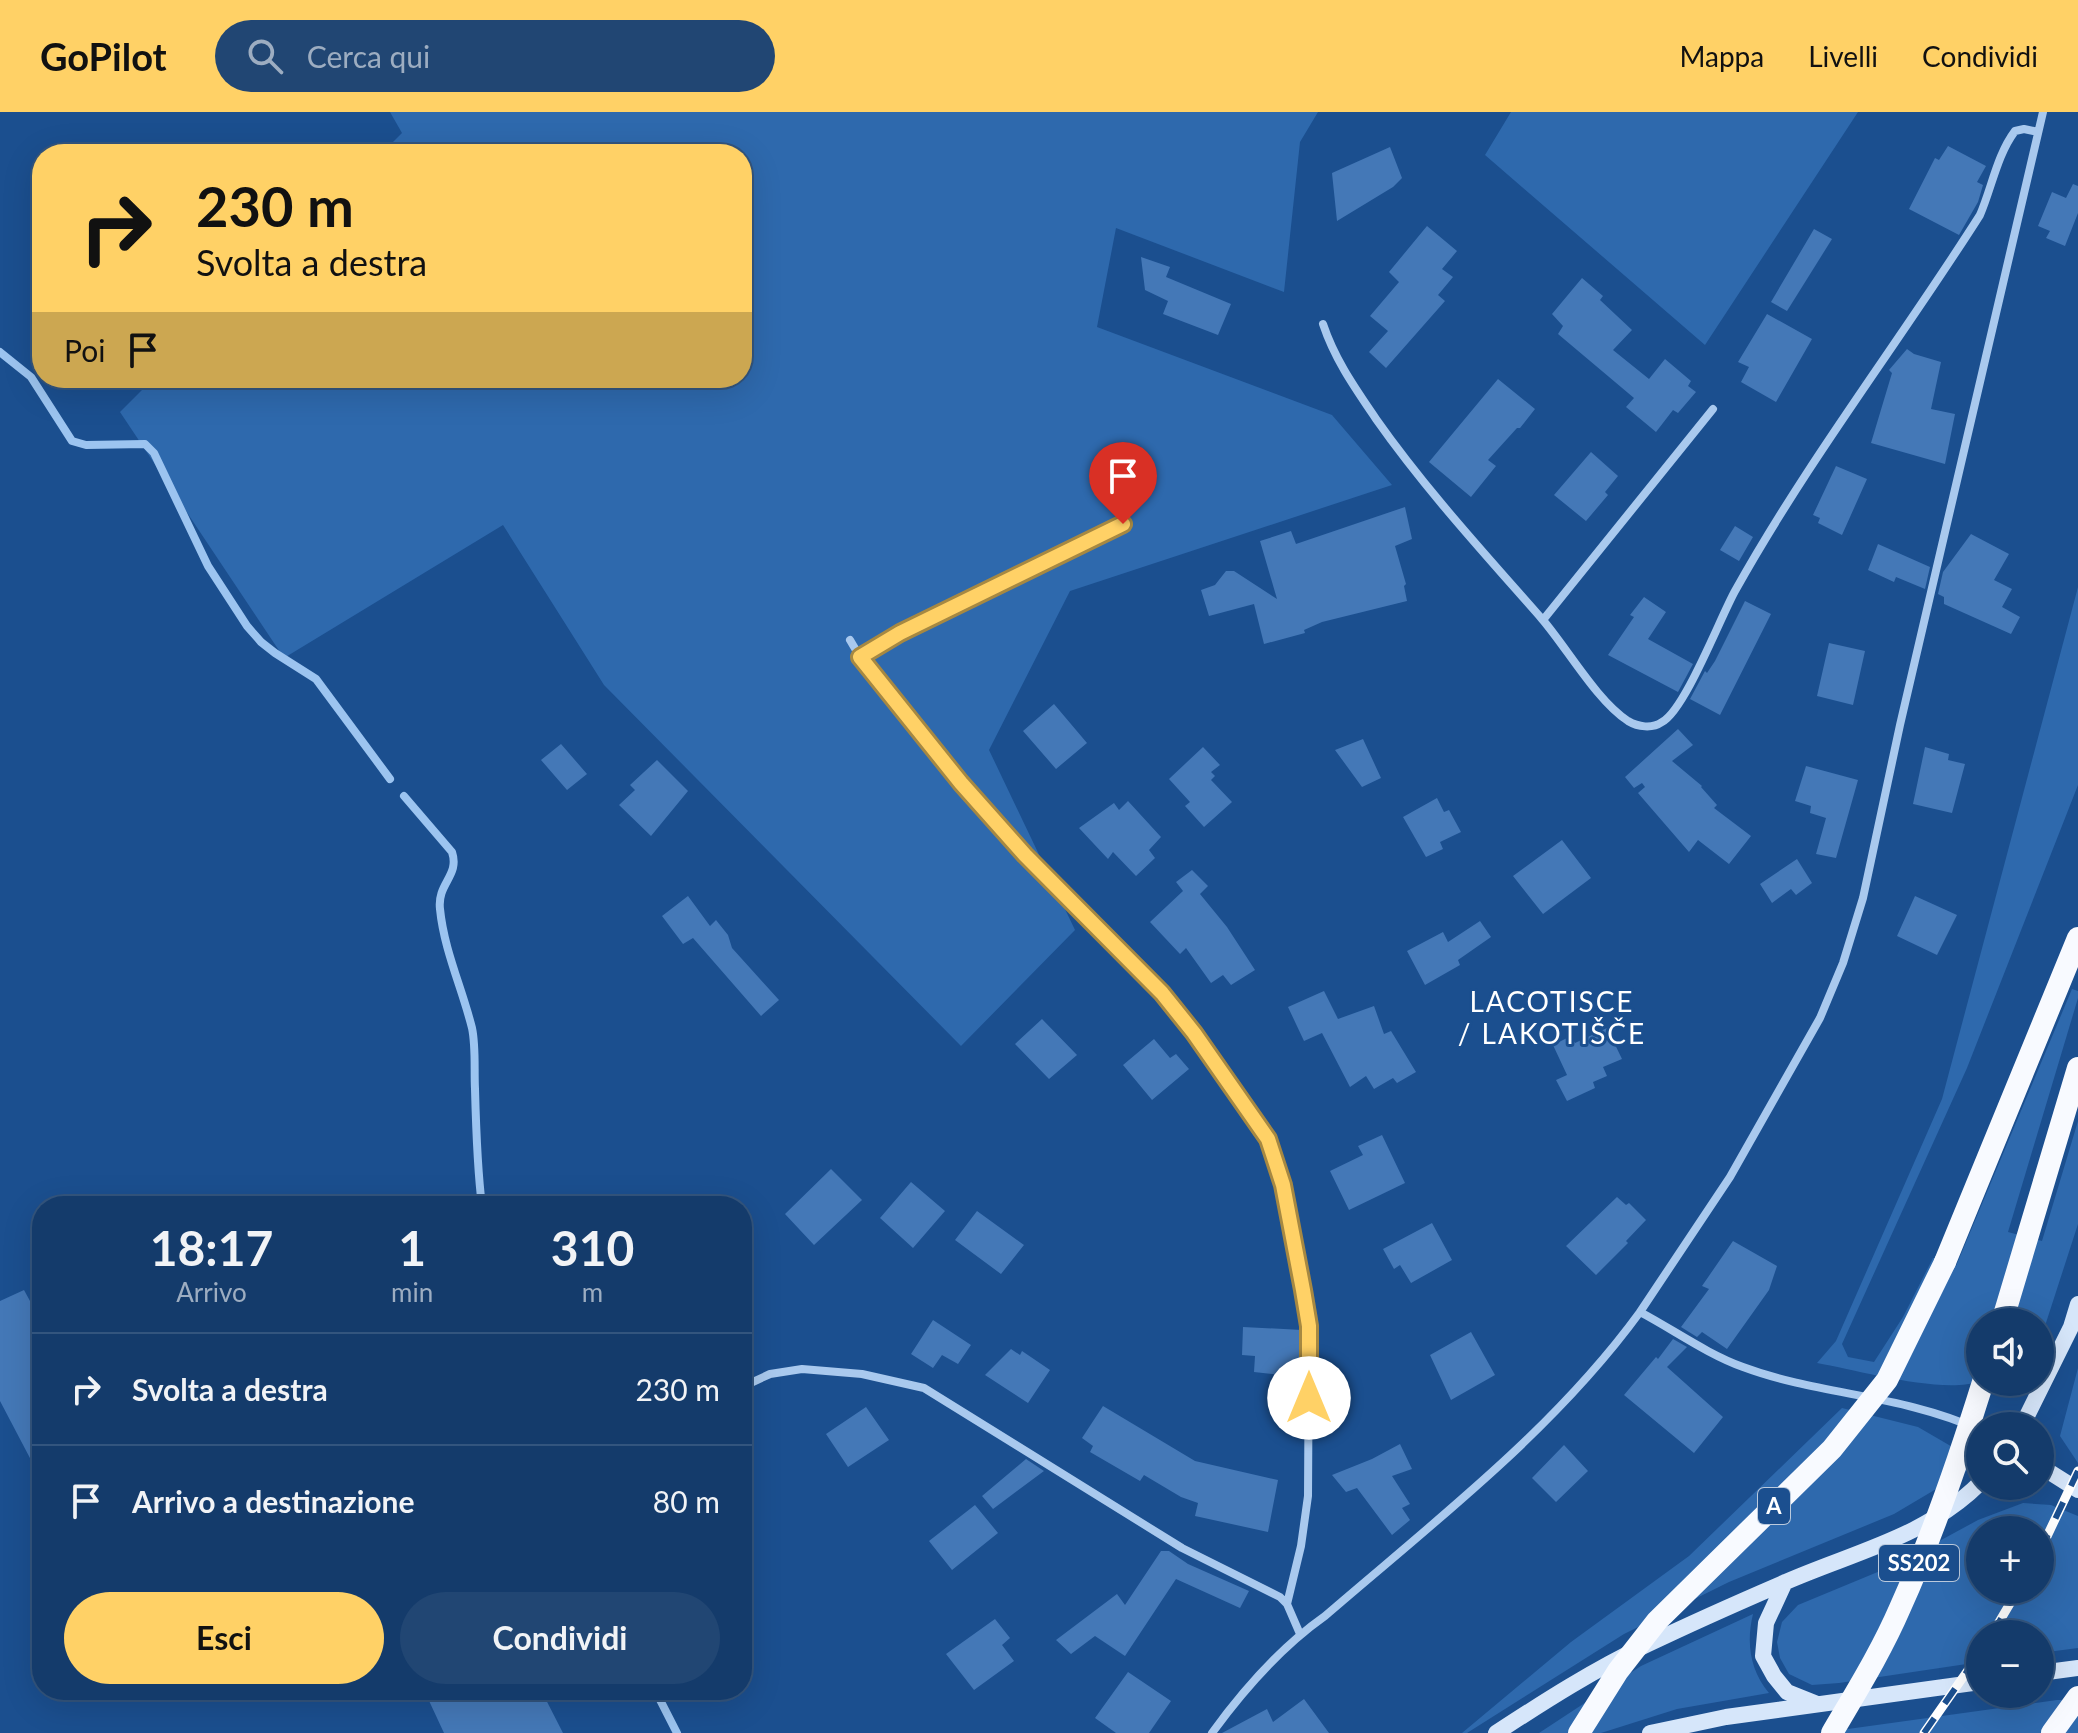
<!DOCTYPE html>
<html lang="it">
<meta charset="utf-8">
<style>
:root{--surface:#143b6b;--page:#214673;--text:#f1f3f6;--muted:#9dadc1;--line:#33557e;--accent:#ffd166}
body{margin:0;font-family:Lato,sans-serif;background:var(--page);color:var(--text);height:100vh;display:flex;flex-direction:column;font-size:30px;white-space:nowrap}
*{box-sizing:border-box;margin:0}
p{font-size:26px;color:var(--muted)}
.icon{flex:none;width:44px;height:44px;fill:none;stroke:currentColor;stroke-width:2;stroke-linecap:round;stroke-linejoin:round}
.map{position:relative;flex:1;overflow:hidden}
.panel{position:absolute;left:32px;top:1084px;width:720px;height:504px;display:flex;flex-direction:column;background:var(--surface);border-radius:32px;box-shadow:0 8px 32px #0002,0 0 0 2px var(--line)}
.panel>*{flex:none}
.guide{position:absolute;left:32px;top:32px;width:720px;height:244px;border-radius:32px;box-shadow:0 8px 32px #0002,0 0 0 2px var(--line);background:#ffd166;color:#111;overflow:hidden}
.fabs{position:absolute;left:1966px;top:1196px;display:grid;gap:16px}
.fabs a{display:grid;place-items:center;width:88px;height:88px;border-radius:50%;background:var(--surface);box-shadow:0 8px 32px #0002,0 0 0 2px var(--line);font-size:40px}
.pin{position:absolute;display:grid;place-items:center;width:68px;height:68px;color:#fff;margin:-82px -34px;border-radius:50% 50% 50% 0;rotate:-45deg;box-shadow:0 0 8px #0007}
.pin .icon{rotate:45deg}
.me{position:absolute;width:88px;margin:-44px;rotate:0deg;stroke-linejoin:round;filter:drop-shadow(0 0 6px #0008)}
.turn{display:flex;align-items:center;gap:28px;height:168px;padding:0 32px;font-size:36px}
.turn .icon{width:104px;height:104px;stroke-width:2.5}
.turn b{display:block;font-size:56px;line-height:68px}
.then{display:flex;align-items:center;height:76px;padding:0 32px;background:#0003;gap:16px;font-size:30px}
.eta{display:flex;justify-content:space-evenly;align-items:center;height:136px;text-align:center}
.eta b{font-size:48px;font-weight:700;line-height:56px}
.primary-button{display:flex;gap:16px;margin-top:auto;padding:16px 32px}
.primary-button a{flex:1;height:92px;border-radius:48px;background:var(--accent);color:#111;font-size:32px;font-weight:700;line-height:92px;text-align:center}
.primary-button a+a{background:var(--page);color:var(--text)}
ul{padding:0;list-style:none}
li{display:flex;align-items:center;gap:24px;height:112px;padding:0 32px;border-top:2px solid var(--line)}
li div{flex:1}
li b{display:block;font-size:30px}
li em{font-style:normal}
header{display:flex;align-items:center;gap:48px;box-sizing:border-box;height:112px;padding:0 40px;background:var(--accent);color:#111}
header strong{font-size:38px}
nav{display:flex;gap:44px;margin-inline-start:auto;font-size:28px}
.search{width:560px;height:72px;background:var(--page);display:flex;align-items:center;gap:20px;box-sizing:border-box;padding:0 28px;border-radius:44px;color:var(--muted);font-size:30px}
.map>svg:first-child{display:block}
.green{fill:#2e69ad;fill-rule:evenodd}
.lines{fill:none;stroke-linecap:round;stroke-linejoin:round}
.stream{stroke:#9cc4f0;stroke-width:8}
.building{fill:#4478b7}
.minor{stroke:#a9c9ee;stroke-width:8}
.secondary{stroke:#d6e6fa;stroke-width:16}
.trunk{stroke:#f8faff;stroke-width:22}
.rail-casing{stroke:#fff;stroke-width:9}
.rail{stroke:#1b4f8f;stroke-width:6;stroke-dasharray:18;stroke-linecap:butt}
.trunk-bridge{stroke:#f8faff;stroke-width:22}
.route-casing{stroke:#a68842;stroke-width:20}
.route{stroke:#ffd166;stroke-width:14}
.labels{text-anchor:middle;stroke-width:6;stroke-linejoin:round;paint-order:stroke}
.shield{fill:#1b4f8f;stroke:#bbcadd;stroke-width:2}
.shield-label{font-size:22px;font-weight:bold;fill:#fff}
.quarter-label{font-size:28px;letter-spacing:2px;fill:#fff;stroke:#1b4f8f}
</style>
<header>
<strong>GoPilot</strong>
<div class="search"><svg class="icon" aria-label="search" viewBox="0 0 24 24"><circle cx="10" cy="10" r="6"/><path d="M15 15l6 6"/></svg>Cerca qui</div>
<nav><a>Mappa</a><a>Livelli</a><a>Condividi</a></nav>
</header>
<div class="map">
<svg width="2078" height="1621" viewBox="0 0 2078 1621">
<rect width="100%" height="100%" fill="#1b4f8f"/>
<path class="green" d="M 390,0 L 1318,0 L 1300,30 L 1284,180 L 1116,116 L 1097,215 L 1332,303 L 1392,373 L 1070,479 L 989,638 L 1075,818 L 961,934 L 604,573 L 503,413 L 284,546 L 120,300 L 154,266 L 742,266 L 742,42 L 381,42 L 402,21 Z
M 1511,0 L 1858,0 L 1705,233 L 1485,43 Z
M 2078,475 L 2078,673 L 1967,956 L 1842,1232 L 1848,1245 L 1874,1250 L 1903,1205 L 1933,1146 L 1956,1154 L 2072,877 L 2078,879 L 2078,886 L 2008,1120 L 2042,1129 L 2078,1009 L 2078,1112 L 2044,1217 L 2040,1221 L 2040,1210 L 1980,1210 L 1980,1269 C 1944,1283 1857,1258 1817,1251 L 1836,1229 L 1942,987 Z
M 2078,1256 L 2078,1351 L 2060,1324 Z
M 1842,1296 L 1918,1315 L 1980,1351 L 1894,1402 L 1729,1470 L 1624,1522 L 1467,1621 L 1462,1621 L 1571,1530 L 1689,1444 Z
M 2023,1391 L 2051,1393 L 2078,1404 L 2078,1536 L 2040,1541 L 2040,1522 L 1980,1522 L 1980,1550 L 1839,1571 L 1812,1573 L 1789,1562 L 1780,1546 L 1777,1530 L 1782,1510 L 1798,1493 L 1897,1452 L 1978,1408 ZM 1980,1418 L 2040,1418 L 2040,1478 L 1980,1478 Z
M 1753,1502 C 1746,1531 1750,1558 1769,1581 L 1677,1597 L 1601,1621 L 1539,1621 L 1641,1554 Z
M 2057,1588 L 2078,1588 L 2078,1621 L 1819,1621 Z"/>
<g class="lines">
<path class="stream" d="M 0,240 L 31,265 L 72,329 L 86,333 L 145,332 L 154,341 L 208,454 L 247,514 L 261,530 L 275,541 L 316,567 L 390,667
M 404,684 L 452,740 C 460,764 437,771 440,797 C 444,838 462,876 472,916 C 476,935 474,958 475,977 C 476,1016 477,1055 482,1094
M 655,1578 L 677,1621"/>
</g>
<path class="building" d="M 1948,34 L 1986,54 L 1977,70 L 1983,73 L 1978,90 L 1959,123 L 1909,97 L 1935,46 L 1939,48 Z
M 1390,35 L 1402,66 L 1393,75 L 1337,109 L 1332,61 Z
M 2073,72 L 2078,74 L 2078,101 L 2065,134 L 2046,126 L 2050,119 L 2038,114 L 2052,80 L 2066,86 Z
M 1427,114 L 1457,139 L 1442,157 L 1453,165 L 1438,183 L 1445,189 L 1386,256 L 1369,240 L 1388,219 L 1370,204 L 1399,170 L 1389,160 Z
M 1814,117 L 1832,127 L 1787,199 L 1771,190 Z
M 1141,145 L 1170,155 L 1166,165 L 1231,192 L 1218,223 L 1163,202 L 1168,189 L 1145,178 Z
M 1582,166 L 1603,184 L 1600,188 L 1632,218 L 1613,238 L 1649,267 L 1665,247 L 1691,269 L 1688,274 L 1696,280 L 1678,301 L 1673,298 L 1656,320 L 1626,295 L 1634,286 L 1558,222 L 1563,214 L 1552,202 Z
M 1767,202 L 1812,227 L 1776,290 L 1741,270 L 1749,255 L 1738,250 Z
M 1907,237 L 1914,242 L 1941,250 L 1931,297 L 1955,302 L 1945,352 L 1871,331 L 1892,261 L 1889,258 Z
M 1498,267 L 1535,297 L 1520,316 L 1517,316 L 1488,348 L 1496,354 L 1471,385 L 1429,350 Z
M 1591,340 L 1618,364 L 1605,380 L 1608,383 L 1586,409 L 1554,383 Z
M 1836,354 L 1867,367 L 1842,423 L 1818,411 L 1820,406 L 1813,403 Z
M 1405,395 L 1412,427 L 1395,434 L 1406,472 L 1404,474 L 1407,489 L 1322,510 L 1304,518 L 1305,521 L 1264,532 L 1254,492 L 1209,504 L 1201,478 L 1215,473 L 1226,459 L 1234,459 L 1277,487 L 1260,429 L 1291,419 L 1296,432 Z
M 1735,414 L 1753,425 L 1739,449 L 1720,438 Z
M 1971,422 L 2009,442 L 1994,468 L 2012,477 L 2002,495 L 2020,505 L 2011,522 L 1944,492 L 1944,485 L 1938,482 L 1943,460 Z
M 1878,432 L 1930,455 L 1925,477 L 1896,465 L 1894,470 L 1868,458 Z
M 1644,485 L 1666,500 L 1648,527 L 1693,552 L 1678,580 L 1608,543 L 1634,505 L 1630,503 Z
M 1745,489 L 1771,502 L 1720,603 L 1690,587 L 1705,559 L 1707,561 L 1715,549 Z
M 1829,531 L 1865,539 L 1853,593 L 1817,584 Z
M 1054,592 L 1087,631 L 1056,657 L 1023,619 Z
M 1678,617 L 1693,633 L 1672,649 L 1702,674 L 1701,675 L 1717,693 L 1714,696 L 1751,724 L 1729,752 L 1698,728 L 1689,740 L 1638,681 L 1645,675 L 1642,671 L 1634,676 L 1625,665 Z
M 1363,627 L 1381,666 L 1362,675 L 1335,638 Z
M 561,632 L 587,662 L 567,678 L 541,648 Z
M 1203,635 L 1220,653 L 1211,660 L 1215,664 L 1211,668 L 1232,690 L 1204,715 L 1185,694 L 1190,690 L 1169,667 Z
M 1925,635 L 1949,642 L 1948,648 L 1965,652 L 1952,701 L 1913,692 Z
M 657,648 L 688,679 L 651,724 L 619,693 L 635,678 L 630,673 Z
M 1806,654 L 1858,668 L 1836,746 L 1816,742 L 1826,706 L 1810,701 L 1811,694 L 1795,689 Z
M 1437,686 L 1444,700 L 1449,698 L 1461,720 L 1440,730 L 1443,737 L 1426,745 L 1403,705 Z
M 1128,689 L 1161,725 L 1149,738 L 1155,746 L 1136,764 L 1113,740 L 1108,747 L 1079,716 L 1114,691 L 1119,698 Z
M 1562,728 L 1591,766 L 1543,802 L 1513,764 Z
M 1797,747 L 1812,771 L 1796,783 L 1791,777 L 1772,791 L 1760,772 Z
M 1192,758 L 1208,774 L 1200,782 L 1227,815 L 1255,858 L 1231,873 L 1223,863 L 1211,871 L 1186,836 L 1180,842 L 1150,810 L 1183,779 L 1176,770 Z
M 688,784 L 710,814 L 716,808 L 728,823 L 732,836 L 779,888 L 761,904 L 693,826 L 683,832 L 662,804 Z
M 1915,784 L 1957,803 L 1937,843 L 1897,824 Z
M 1480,809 L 1491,825 L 1458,848 L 1460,853 L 1425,873 L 1407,839 L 1443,820 L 1448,830 Z
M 1324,879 L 1338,907 L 1374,894 L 1384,922 L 1391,919 L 1416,960 L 1397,971 L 1393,966 L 1374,977 L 1366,964 L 1350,975 L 1322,921 L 1304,929 L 1288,895 Z
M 1042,907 L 1077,943 L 1049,967 L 1015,932 Z
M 1607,916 L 1622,947 L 1603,955 L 1607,964 L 1593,970 L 1595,976 L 1567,989 L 1556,968 L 1567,963 L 1553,933 L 1571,924 L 1575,931 Z
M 1154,927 L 1170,946 L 1176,942 L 1189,957 L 1152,988 L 1123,953 Z
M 1382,1023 L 1405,1071 L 1349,1098 L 1330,1059 L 1363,1043 L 1358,1034 Z
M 831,1057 L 862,1088 L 814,1133 L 785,1102 Z
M 911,1070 L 945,1099 L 913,1136 L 880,1106 Z
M 1617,1085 L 1626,1093 L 1629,1091 L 1646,1108 L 1626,1129 L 1628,1131 L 1596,1163 L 1566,1134 Z
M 977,1099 L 1024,1133 L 1001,1162 L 955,1128 Z
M 1432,1111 L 1452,1148 L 1411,1171 L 1400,1153 L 1394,1157 L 1383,1137 Z
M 1733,1129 L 1777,1154 L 1769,1178 L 1727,1237 L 1702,1220 L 1697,1225 L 1681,1215 L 1709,1177 L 1702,1174 Z
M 24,1178 L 42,1211 L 42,1369 L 0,1289 L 0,1189 Z
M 933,1208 L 971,1233 L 958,1252 L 942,1243 L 933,1256 L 911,1242 Z
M 1243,1215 L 1302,1218 L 1298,1265 L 1254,1260 L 1255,1244 L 1242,1243 Z
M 1471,1220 L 1495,1263 L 1451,1288 L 1430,1243 Z
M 1673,1227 L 1687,1235 L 1667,1255 L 1723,1305 L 1694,1341 L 1624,1283 L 1656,1245 L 1658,1247 Z
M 1011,1237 L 1020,1243 L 1022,1239 L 1050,1258 L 1028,1291 L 985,1263 Z
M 1103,1294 L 1195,1349 L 1278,1368 L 1268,1420 L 1195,1404 L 1198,1391 L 1181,1385 L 1144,1363 L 1140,1369 L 1090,1340 L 1093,1334 L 1082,1326 Z
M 866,1295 L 889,1328 L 848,1355 L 826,1322 Z
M 1400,1332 L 1412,1357 L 1392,1364 L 1410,1392 L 1402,1396 L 1410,1408 L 1392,1423 L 1357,1376 L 1346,1380 L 1332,1363 L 1372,1347 Z
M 1564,1333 L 1588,1359 L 1556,1390 L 1532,1366 Z
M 1026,1347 L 1044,1359 L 993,1397 L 982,1384 Z
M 975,1393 L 998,1421 L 952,1458 L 929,1429 Z
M 1161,1439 L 1169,1439 L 1188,1452 L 1249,1479 L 1240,1496 L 1176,1467 L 1125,1544 L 1095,1524 L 1071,1542 L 1056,1528 L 1117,1482 L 1125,1493 Z
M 995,1507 L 1010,1526 L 1002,1533 L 1014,1549 L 974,1578 L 946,1542 Z
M 1128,1560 L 1171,1589 L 1149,1621 L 1116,1621 L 1095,1606 Z
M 424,1578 L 541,1578 L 563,1621 L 444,1621 Z
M 1304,1587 L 1329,1621 L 1222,1621 L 1267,1597 L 1273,1610 Z"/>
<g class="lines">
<path class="minor" d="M 1323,212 C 1335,248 1355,276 1376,307 C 1426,378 1485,442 1542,507 C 1567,536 1597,589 1628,609 C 1638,615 1652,617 1662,610 C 1685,598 1720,506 1735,479 C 1808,348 1900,229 1980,103 C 1992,75 1997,43 2015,19 L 2024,17 L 2038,20
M 1543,508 L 1713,297
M 850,528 L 860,545 L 961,671 L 1025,743 L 1162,881 L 1194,921 L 1268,1027 L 1283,1073 L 1309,1214 L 1308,1384 L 1301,1434 L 1287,1492 L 1300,1522
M 860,545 L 900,521 L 1123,412
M 1640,1200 L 1730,1065 L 1820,906 L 1843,851 L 1863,786 L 1900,613 L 2043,0
M 742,1275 L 770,1262 L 802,1257 L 862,1262 L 924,1276 L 1182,1436 L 1280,1485 L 1287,1492
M 1212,1621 C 1244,1577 1281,1535 1325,1504 C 1435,1409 1554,1318 1640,1200 C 1674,1218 1707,1242 1743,1255 C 1821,1284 1901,1282 1980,1318"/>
<path class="secondary" d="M 2022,1314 L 2071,1215 L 2078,1192
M 2040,1354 L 2078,1378
M 1785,1470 L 1766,1511 L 1763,1544 L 1774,1564 L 1787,1580 L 1817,1592
M 2040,1561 L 2078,1556
M 1496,1621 C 1545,1589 1595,1557 1648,1532 C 1692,1511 1737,1491 1781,1472 C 1850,1441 1925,1426 1980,1371
M 1650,1621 L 1726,1605 L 1980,1570"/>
<path class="trunk" d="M 1945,1150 L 2078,826
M 2002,1210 L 2078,956
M 2052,1621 L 2078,1585"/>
<defs>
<path id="rail" d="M 2040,1439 L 2078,1359
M 1992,1522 L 2018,1478
M 1924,1621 L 1980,1541"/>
</defs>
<use href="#rail" class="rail-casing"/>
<use href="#rail" class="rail"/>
<path class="trunk-bridge" d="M 1579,1621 L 1618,1559 L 1657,1509 L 1832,1337 L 1887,1268 L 1945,1150
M 1832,1621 C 1856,1580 1881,1540 1900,1496 C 1933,1423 1959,1347 1983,1270"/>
</g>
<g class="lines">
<defs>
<path id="route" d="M 1123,412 L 900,521 L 860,545 L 961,671 L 1025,743 L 1162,881 L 1194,921 L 1268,1027 L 1283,1073 L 1303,1178 L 1309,1214 L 1309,1286"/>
</defs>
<use href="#route" class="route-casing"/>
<use href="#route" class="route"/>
</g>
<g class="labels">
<g class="shield">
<rect x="1758" y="1376" width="32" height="36" rx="6"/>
<rect x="1879" y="1433" width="80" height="36" rx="6"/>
</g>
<g class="shield-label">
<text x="1774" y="1402">A</text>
<text x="1919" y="1459">SS202</text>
</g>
<g class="quarter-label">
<text x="1552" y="900">LACOTISCE<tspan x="1552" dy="32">/ LAKOTIŠČE</tspan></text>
</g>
</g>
</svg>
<div class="fabs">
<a><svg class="icon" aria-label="sound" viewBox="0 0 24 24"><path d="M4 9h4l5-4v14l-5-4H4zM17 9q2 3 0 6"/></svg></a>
<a><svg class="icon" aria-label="search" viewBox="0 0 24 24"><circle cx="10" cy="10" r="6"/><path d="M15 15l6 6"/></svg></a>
<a>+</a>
<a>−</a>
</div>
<div class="pin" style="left:1123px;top:412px;background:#d93025"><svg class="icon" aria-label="arrive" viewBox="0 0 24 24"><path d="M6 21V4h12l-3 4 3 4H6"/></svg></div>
<svg class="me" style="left:1309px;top:1286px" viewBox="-20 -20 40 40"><circle r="19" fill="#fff"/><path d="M0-13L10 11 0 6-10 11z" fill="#ffd166"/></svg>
<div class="guide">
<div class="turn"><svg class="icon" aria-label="right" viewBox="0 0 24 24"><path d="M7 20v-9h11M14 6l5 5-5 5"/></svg><div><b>230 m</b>Svolta a destra</div></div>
<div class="then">Poi<svg class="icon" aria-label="arrive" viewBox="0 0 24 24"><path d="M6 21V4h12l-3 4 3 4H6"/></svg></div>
</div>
<section class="panel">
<div class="eta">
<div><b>18:17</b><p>Arrivo</p></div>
<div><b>1</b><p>min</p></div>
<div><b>310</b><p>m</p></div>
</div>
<ul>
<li><svg class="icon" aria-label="right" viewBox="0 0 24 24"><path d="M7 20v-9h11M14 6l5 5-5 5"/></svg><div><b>Svolta a destra</b></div><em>230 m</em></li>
<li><svg class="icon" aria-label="arrive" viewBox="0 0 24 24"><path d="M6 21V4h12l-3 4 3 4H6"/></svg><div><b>Arrivo a destinazione</b></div><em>80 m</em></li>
</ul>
<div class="primary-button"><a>Esci</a><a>Condividi</a></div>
</section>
</div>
